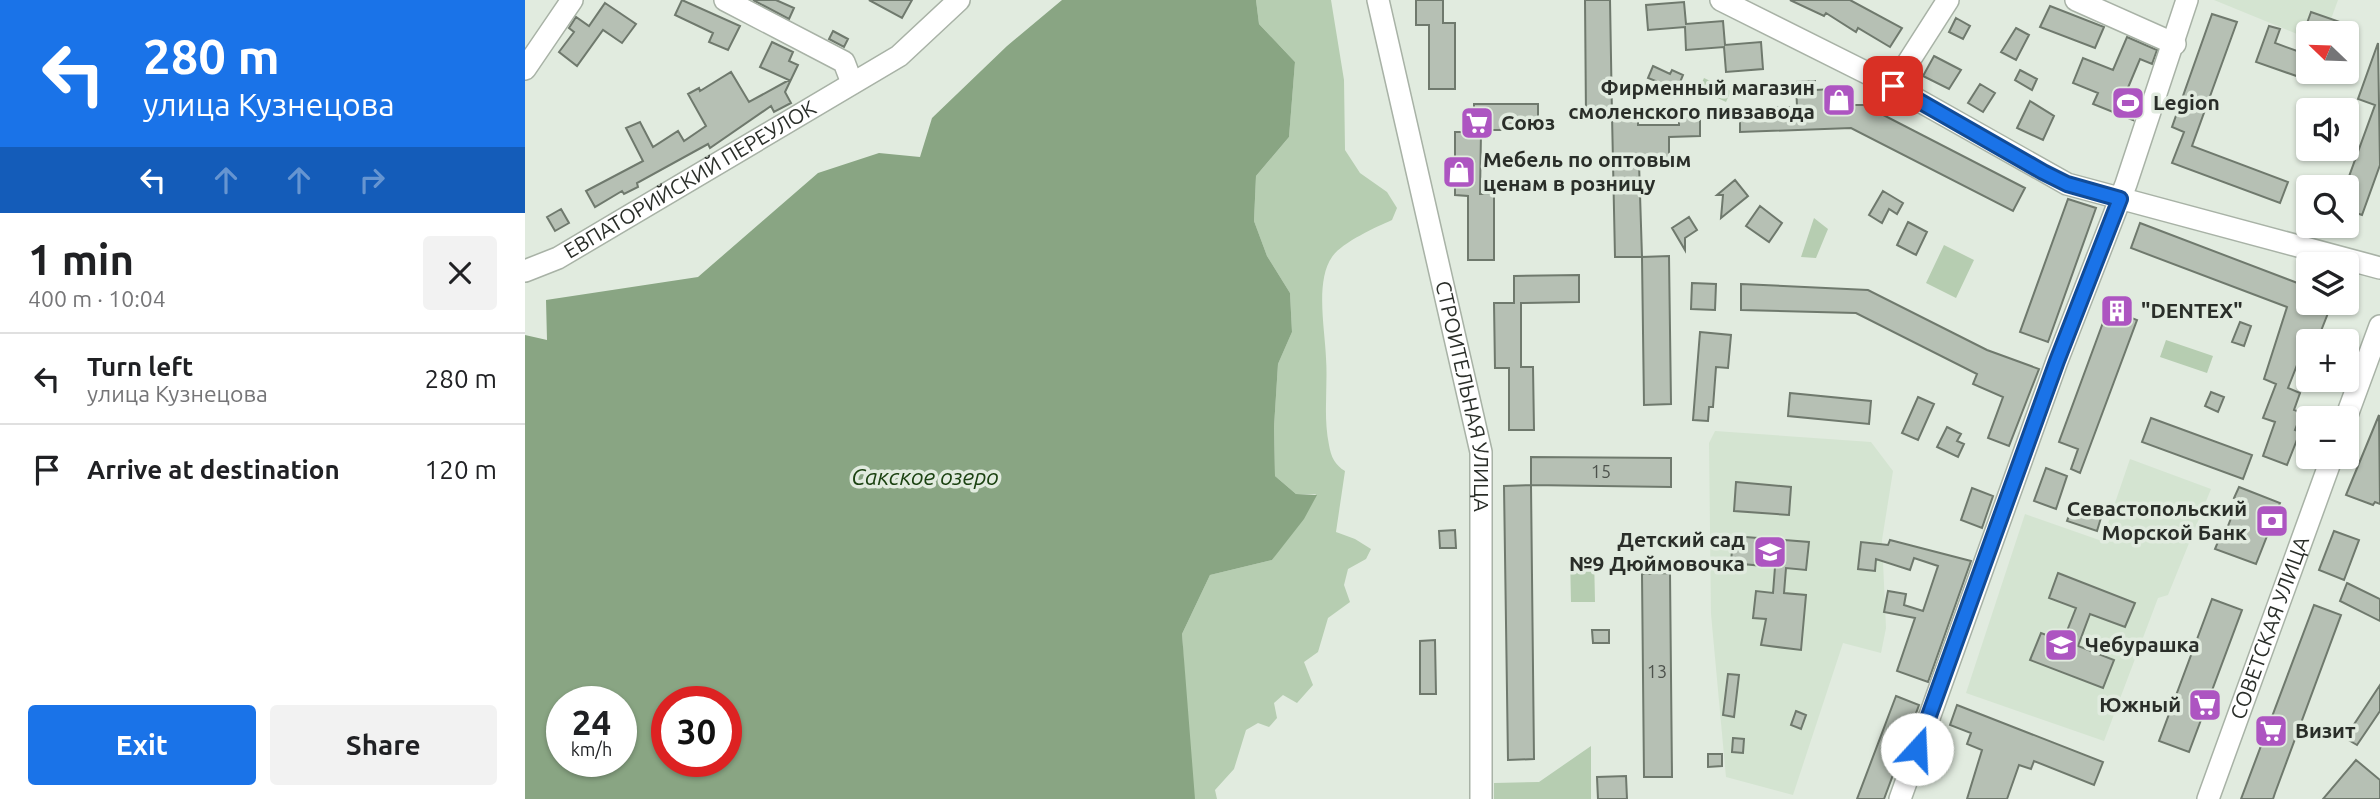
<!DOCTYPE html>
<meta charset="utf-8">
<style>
:root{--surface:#fff;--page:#f2f2f2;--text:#202124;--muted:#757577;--line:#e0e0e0;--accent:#1a73e8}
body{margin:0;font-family:Ubuntu,sans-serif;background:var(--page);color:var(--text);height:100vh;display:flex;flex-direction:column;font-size:26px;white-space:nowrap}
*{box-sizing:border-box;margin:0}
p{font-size:23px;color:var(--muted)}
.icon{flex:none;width:38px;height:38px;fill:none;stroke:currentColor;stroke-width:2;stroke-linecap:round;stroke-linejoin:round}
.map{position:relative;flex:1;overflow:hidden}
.side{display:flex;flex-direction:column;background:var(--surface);width:525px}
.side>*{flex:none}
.banner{background:#1a73e8;color:#fff;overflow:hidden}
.needle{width:46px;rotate:293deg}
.buttons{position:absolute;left:1771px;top:21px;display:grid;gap:14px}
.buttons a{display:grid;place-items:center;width:63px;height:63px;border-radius:7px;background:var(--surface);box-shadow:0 2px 5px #0004;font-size:35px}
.speed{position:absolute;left:21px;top:686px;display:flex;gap:14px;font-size:35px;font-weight:700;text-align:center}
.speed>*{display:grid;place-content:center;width:91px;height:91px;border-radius:50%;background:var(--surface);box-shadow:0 2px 5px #0004;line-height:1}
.speed small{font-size:18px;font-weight:400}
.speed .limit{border:10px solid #d22;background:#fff;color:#111}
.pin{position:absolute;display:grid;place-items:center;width:60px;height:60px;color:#fff;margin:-30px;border-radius:14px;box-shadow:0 4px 10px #0006}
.me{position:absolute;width:77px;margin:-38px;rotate:20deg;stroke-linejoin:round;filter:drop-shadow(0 0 5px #0008)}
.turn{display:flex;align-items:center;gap:24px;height:147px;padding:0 28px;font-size:32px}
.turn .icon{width:91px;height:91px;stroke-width:2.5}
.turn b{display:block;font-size:49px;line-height:60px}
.lanes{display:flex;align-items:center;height:66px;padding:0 28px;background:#0003;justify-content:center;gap:35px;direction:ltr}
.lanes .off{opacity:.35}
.round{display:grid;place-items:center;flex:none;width:74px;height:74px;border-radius:7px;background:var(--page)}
.headline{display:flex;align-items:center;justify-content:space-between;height:119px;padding:0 28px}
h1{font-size:42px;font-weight:700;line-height:52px}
.button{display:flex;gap:14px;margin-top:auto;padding:14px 28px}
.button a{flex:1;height:80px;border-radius:7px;background:var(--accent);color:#fff;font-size:28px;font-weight:700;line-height:80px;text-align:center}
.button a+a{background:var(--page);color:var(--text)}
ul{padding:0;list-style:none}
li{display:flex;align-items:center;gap:21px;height:91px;padding:0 28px;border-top:2px solid var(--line)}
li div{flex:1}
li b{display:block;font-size:26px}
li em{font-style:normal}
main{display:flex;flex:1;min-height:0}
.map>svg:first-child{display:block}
.built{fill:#d4e4d1}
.green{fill:#b6cdb1}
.water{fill:#89a583;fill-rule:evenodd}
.building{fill:#b6c0b4;stroke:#6f796d;stroke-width:2}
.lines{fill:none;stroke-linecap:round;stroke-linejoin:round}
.minor-casing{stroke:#a8b2a6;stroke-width:24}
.minor{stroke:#fff;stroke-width:21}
.route-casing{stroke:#114b97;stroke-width:18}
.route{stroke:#1a73e8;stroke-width:12}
.labels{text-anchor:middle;stroke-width:7;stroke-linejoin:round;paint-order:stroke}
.number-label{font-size:18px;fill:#4d524c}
.poi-label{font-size:21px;font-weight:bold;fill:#2a2e29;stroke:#e1ebdf;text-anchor:start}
.street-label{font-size:21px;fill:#2a2e29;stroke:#e1ebdf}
.water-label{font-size:23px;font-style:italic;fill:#1b4211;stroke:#e1ebdf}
</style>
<main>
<section class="side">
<div class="banner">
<div class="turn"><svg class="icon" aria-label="left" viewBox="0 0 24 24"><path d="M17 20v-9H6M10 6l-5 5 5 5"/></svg><div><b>280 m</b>улица Кузнецова</div></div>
<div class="lanes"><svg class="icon" aria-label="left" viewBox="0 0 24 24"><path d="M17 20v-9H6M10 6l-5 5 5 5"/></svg><svg class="icon off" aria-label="ahead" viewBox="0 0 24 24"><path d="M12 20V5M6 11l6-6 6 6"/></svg><svg class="icon off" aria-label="ahead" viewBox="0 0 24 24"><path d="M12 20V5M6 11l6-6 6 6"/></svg><svg class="icon off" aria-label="right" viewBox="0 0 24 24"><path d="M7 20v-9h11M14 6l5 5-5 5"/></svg></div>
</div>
<div class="headline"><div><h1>1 min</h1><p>400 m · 10:04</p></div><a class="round"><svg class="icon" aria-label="close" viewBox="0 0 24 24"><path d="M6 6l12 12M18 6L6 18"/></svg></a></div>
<ul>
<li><svg class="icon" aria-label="left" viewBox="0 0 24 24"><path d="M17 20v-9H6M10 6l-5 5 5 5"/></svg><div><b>Turn left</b><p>улица Кузнецова</p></div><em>280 m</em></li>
<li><svg class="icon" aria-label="arrive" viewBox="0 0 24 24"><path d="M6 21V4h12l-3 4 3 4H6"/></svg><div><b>Arrive at destination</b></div><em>120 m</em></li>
</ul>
<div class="button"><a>Exit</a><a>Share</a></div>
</section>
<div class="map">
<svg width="1855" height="799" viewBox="0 0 1855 799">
<rect width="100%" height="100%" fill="#e1ebdf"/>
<path class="built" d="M 1689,0 L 1813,0 L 1806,19 L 1785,11 L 1777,36 Z
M 1190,431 L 1346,442 L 1368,471 L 1357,540 L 1361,628 L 1356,653 L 1318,643 L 1268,795 L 1201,777 L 1186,614 L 1184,443 Z
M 1605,459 L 1686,489 L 1643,595 L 1633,598 L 1579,741 L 1441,693 L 1500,514 L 1577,541 Z"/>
<path class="green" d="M 731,0 L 806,0 L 819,80 L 820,150 L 835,173 L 862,192 L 872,208 L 867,220 C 851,227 816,243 807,257 C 790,281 800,330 801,358 C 803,387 798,416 804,445 C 806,457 810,465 820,471 L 811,532 L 830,539 L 846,549 L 841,559 L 823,569 L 819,585 L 825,602 L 803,618 L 793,652 L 779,662 L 788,685 L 772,703 L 758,695 L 749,703 L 752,718 L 744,727 L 733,723 L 721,730 L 709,769 L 690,790 L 692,799 L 670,799 L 556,680 L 664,751 L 657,634 L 685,575 L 747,560 L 791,494 L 771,494 L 750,476 L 749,427 L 753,364 L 767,332 L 765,293 L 742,256 L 729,221 L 731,176 L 764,137 L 770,62 L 734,24 Z
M 1179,78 L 1206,91 L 1201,102 L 1174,89 Z
M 1289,218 L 1303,229 L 1291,258 L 1276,257 Z
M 1419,245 L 1449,260 L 1431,298 L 1401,283 Z
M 1641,340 L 1688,356 L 1682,373 L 1635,357 Z
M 1069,555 L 1070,602 L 1046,602 L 1045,556 Z
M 1066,746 L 1066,799 L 969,799 L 969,783 L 1014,782 Z"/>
<path class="water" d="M 537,0 L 731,0 L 734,24 L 770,62 L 764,137 L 731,176 L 729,221 L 742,256 L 765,293 L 767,332 L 753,364 L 749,427 L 750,476 L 771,494 L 792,495 L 779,519 L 747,560 L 685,575 L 657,634 L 670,799 L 0,799 L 0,335 L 22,340 L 21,300 L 173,277 L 293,173 L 354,153 L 395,157 L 407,118 L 482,46 ZM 37,702 L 96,702 L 96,761 L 37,761 ZM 142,702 L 201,702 L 201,761 L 142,761 Z"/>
<path class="building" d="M 157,0 L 215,26 L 203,50 L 184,42 L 188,33 L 150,15 Z
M 228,0 L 251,0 L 269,8 L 264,19 Z
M 344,0 L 387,0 L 377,18 Z
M 891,0 L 918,0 L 918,23 L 930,23 L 930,89 L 904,89 L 904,25 L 891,25 Z
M 1060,0 L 1085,0 L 1087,115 L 1061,116 Z
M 1265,0 L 1325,0 L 1377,28 L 1365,47 L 1333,28 L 1331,32 L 1301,13 L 1299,16 Z
M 1159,2 L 1161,24 L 1198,21 L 1200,45 L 1236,42 L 1238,69 L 1201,72 L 1199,47 L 1161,50 L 1160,27 L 1123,30 L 1121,5 Z
M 80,3 L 111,24 L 97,43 L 78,30 L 52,66 L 34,52 L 49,32 L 44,28 L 51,17 L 64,26 Z
M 1525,6 L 1579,27 L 1570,48 L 1515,27 Z
M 1786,12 L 1815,22 L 1811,33 L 1783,33 L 1783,80 L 1731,62 L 1744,26 L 1755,29 L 1750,43 L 1772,51 Z
M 1687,14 L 1712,22 L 1667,146 L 1763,182 L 1755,203 L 1647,163 L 1659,132 L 1647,127 Z
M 1431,18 L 1445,26 L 1438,39 L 1424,32 Z
M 1491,28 L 1504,35 L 1491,60 L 1476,52 Z
M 308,31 L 323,39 L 319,47 L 304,39 Z
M 1602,37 L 1632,50 L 1627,64 L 1615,59 L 1602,90 L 1616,96 L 1614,102 L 1604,105 L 1608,120 L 1568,104 L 1573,93 L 1548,83 L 1558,58 L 1588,70 Z
M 247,42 L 268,52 L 264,61 L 273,65 L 260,92 L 266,103 L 249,112 L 246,106 L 185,148 L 183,144 L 112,183 L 113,187 L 99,194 L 97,191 L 70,207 L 61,191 L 118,161 L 101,128 L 115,122 L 128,147 L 153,131 L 159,141 L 181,126 L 163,94 L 174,88 L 175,91 L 206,72 L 224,102 L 264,80 L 235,67 Z
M 1853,43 L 1855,165 L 1837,215 L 1822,210 L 1822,182 L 1850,105 L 1833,99 Z
M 1409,56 L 1436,70 L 1424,89 L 1398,76 Z
M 1128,66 L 1145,74 L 1147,70 L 1158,75 L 1149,97 L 1129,88 L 1131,81 L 1123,78 Z
M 1495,70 L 1512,79 L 1507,90 L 1490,80 Z
M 1290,81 L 1290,90 L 1308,89 L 1308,98 L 1322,97 L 1322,105 L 1339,105 L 1500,188 L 1488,211 L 1326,128 L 1215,132 L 1215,109 L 1272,107 L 1271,82 Z
M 1455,84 L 1470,93 L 1458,112 L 1443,103 Z
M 1505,101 L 1529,116 L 1518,140 L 1492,128 Z
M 949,104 L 1013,104 L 1013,130 L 949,130 Z
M 1087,115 L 1113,115 L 1113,125 L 1154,125 L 1154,116 L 1175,115 L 1175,136 L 1144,137 L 1144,162 L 1114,163 L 1117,257 L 1090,257 Z
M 930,132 L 956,132 L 955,194 L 969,194 L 969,260 L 943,260 L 943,196 L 930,195 Z
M 1210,180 L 1223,196 L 1196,218 L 1198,195 L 1192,195 Z
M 1358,191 L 1378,203 L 1372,214 L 1364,209 L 1357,223 L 1344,215 Z
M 1543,199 L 1571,208 L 1523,342 L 1495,332 Z
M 1235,206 L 1257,223 L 1244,242 L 1221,226 Z
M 36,209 L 44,223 L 30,231 L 22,217 Z
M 1164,217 L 1172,230 L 1160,238 L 1160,250 L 1147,228 Z
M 1383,222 L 1402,232 L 1391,255 L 1372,245 Z
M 1615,223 L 1783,287 L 1783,303 L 1807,303 L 1792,341 L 1783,341 L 1783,357 L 1776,355 L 1763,388 L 1775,393 L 1769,410 L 1777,413 L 1770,430 L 1775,432 L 1762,465 L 1738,456 L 1750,422 L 1738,418 L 1751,384 L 1739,379 L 1762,307 L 1606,248 Z
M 1144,256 L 1146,404 L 1119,405 L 1117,257 Z
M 1054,275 L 1054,302 L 996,303 L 996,367 L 1008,367 L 1009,430 L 984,430 L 984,368 L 970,368 L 969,303 L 989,303 L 989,276 Z
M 1167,283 L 1191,284 L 1190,310 L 1166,309 Z
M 1216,284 L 1343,290 L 1462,350 L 1514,369 L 1484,446 L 1463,438 L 1478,397 L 1448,384 L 1452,374 L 1331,313 L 1216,310 Z
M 1583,309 L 1612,320 L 1555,473 L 1546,469 L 1553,449 L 1534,442 Z
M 1715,322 L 1726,326 L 1719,346 L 1707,342 Z
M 1175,332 L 1206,335 L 1203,368 L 1191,367 L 1188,407 L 1184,407 L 1183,421 L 1168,420 Z
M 1686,392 L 1699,397 L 1693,412 L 1680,406 Z
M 1265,393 L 1346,401 L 1344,424 L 1263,416 Z
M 1393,397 L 1409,404 L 1393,440 L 1377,433 Z
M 1854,415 L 1855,504 L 1850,502 L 1848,505 L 1821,495 Z
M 1626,418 L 1727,455 L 1718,479 L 1617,442 Z
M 1422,427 L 1436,434 L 1432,441 L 1439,444 L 1433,457 L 1412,447 Z
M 1006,457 L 1146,458 L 1146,487 L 1006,485 Z
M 1521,468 L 1542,476 L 1531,509 L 1509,501 Z
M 1211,482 L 1266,487 L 1264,515 L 1209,511 Z
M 1006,485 L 1009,759 L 983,760 L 979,486 Z
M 1714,487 L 1755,503 L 1731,564 L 1690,549 L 1695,537 L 1698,539 L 1713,500 L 1709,498 Z
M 1447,488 L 1468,496 L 1457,528 L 1436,520 Z
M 1559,505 L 1578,511 L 1572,531 L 1542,521 L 1546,510 L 1556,514 Z
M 930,530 L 931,548 L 915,548 L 914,531 Z
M 1809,531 L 1834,540 L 1819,580 L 1794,570 Z
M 1208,536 L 1284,542 L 1281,570 L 1261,568 L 1259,593 L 1281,595 L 1276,650 L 1236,645 L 1241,619 L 1228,618 L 1231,591 L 1248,593 L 1250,567 L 1206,563 Z
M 1365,540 L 1446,561 L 1403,682 L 1372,671 L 1390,618 L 1359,612 L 1363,591 L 1381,594 L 1379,605 L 1398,611 L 1413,566 L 1389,558 L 1385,570 L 1351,559 L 1350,571 L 1333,569 L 1336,542 L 1363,545 Z
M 1145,573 L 1147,777 L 1119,777 L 1117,574 Z
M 1533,573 L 1610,603 L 1600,627 L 1565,614 L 1553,646 L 1589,660 L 1578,688 L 1505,660 L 1516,633 L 1538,641 L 1551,608 L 1524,598 Z
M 1822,583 L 1855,599 L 1855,621 L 1815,601 Z
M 1687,599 L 1717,610 L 1664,752 L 1634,741 Z
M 1789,605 L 1816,615 L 1750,793 L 1748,799 L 1716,799 Z
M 1067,630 L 1084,630 L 1084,643 L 1068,643 Z
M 910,640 L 911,694 L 895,694 L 895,641 Z
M 1203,674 L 1214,675 L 1209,717 L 1198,715 Z
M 1855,685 L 1855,711 L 1832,745 L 1820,738 Z
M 1371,696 L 1394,705 L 1359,799 L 1332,799 Z
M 1432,705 L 1578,762 L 1569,785 L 1509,761 L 1506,769 L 1494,765 L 1482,799 L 1442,799 L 1457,750 L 1442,744 L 1446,733 L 1425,725 Z
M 1271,711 L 1281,715 L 1276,729 L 1266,725 Z
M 1208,738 L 1219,739 L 1218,753 L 1207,752 Z
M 1183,754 L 1197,754 L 1197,766 L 1183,767 Z
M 1831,760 L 1855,780 L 1855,799 L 1798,799 Z
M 1101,776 L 1102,799 L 1073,799 L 1072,777 Z"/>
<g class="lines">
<defs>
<g id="minor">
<path d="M 200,0 L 319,62 L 327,83"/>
<path id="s1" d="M 853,0 L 956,452 L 956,799"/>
<path d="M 1196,0 L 1368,86 L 1542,184 L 1855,268"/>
<path d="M 1551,0 L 1650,44"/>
<path d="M 0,69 L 47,0"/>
<path d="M 1368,86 L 1423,0"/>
<path id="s2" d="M 0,271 L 33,258 L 374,56 L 434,0"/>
<path d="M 1821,418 L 1855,326"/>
<path d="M 1375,799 L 1532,361 L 1601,184 L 1662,0"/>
<path id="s3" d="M 1683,799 L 1807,457"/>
</g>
</defs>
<use href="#minor" class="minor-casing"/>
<use href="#minor" class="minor"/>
</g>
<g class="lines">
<defs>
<path id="route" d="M 1368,86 L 1518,172 L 1542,184 L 1595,199 L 1532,361 L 1392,749"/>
</defs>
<use href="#route" class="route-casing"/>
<use href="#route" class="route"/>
</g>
<defs>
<symbol id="shop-square" viewBox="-11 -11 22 22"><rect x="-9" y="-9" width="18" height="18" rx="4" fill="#ad55c1" stroke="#e1ebdf"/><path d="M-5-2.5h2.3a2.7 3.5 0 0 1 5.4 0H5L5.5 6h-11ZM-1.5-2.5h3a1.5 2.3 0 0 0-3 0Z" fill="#fff"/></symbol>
<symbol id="stadium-square" viewBox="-11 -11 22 22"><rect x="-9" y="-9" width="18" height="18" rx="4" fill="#ad55c1" stroke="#e1ebdf"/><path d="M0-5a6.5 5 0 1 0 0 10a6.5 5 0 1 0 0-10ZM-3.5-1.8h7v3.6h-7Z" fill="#fff"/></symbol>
<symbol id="supermarket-square" viewBox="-11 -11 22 22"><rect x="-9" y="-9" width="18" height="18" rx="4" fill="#ad55c1" stroke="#e1ebdf"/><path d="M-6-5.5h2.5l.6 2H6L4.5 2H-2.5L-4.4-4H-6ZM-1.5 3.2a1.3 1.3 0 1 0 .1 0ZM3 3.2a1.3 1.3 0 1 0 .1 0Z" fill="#fff"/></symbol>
<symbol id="building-square" viewBox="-11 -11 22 22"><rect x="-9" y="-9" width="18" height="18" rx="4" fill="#ad55c1" stroke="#e1ebdf"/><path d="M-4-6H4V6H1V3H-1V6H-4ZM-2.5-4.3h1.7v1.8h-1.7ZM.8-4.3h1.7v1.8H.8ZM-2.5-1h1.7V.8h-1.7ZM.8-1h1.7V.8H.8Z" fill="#fff"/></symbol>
<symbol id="bank-square" viewBox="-11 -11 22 22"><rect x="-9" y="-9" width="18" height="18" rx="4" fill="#ad55c1" stroke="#e1ebdf"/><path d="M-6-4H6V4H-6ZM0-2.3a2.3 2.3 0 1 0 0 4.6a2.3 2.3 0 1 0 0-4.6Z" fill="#fff"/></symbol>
<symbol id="school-square" viewBox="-11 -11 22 22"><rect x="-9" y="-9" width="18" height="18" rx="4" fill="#ad55c1" stroke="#e1ebdf"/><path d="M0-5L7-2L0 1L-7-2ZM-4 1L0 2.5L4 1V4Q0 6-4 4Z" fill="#fff"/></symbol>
</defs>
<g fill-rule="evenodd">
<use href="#shop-square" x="1295" y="81" width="38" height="38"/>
<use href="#stadium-square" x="1584" y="84" width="38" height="38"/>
<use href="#supermarket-square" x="933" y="104" width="38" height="38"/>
<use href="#shop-square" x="915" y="153" width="38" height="38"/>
<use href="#building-square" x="1573" y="292" width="38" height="38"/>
<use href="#bank-square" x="1728" y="502" width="38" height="38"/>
<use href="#school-square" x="1226" y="533" width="38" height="38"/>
<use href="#school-square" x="1517" y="626" width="38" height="38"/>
<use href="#supermarket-square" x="1661" y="686" width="38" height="38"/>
<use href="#supermarket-square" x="1727" y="712" width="38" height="38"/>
</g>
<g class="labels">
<g class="number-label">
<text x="1076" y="478">15</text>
<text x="1132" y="678">13</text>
</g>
<g class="poi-label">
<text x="1290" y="95" text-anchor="end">Фирменный магазин<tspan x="1290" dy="24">смоленского пивзавода</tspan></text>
<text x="1628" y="110">Legion</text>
<text x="976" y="130">Союз</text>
<text x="958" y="167">Мебель по оптовым<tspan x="958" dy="24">ценам в розницу</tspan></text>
<text x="1616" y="318">"DENTEX"</text>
<text x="1722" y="516" text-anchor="end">Севастопольский<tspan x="1722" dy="24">Морской Банк</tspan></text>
<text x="1220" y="547" text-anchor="end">Детский сад<tspan x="1220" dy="24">№9 Дюймовочка</tspan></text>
<text x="1560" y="652">Чебурашка</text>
<text x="1656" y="712" text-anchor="end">Южный</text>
<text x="1770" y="738">Визит</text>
</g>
<g class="street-label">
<text dy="7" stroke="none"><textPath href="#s2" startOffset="189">ЕВПАТОРИЙСКИЙ ПЕРЕУЛОК</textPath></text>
<text dy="7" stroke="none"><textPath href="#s1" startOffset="406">СТРОИТЕЛЬНАЯ УЛИЦА</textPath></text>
<text dy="7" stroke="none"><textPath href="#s3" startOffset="182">СОВЕТСКАЯ УЛИЦА</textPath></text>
</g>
<g class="water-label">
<text x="400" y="485">Сакское озеро</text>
</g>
</g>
</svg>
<div class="buttons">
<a><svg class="needle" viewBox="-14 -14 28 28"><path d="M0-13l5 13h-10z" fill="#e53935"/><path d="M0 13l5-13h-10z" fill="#757577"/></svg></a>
<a><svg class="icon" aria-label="sound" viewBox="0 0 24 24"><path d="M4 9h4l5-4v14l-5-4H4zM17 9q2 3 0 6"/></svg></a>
<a><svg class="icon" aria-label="search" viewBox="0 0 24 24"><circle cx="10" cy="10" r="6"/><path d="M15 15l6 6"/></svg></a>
<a><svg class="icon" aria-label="layers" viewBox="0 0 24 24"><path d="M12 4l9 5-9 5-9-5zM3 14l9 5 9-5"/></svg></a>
<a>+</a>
<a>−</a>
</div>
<div class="speed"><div>24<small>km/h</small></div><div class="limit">30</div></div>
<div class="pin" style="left:1368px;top:86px;background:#d93025"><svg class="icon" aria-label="arrive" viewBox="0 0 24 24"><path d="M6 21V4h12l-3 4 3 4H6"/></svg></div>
<svg class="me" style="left:1392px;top:749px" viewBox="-20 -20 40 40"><circle r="19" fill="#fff"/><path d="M0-13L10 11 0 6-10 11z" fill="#1a73e8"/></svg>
</div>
</main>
